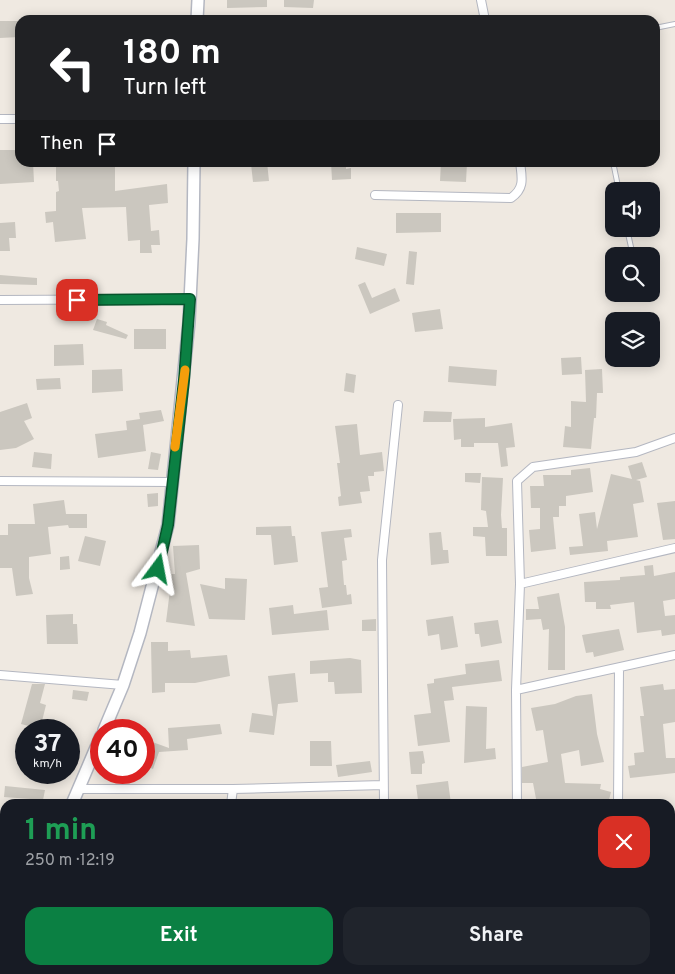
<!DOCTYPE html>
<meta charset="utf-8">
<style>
:root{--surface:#171b24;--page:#20242c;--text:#f1f3f6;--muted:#9ea1a6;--accent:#0b8043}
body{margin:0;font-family:Overpass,sans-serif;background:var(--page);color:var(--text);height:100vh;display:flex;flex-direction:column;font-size:19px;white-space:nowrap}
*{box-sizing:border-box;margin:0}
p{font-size:16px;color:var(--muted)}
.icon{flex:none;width:28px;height:28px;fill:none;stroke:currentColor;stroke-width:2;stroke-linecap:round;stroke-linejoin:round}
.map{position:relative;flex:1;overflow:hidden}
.drawer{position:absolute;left:0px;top:799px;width:675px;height:176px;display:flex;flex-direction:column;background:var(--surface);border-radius:15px 15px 0 0;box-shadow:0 2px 12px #0003}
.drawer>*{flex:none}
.top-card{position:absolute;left:15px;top:15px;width:645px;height:152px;border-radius:15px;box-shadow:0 2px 12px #0003;background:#202124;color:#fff;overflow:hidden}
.buttons{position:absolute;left:605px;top:182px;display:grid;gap:10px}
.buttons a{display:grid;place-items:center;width:55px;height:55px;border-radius:10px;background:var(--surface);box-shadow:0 2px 12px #0003;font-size:25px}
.speed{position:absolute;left:15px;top:719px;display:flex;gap:10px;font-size:25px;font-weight:700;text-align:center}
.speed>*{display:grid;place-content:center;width:65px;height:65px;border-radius:50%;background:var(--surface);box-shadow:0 2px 12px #0003;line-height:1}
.speed small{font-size:12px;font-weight:400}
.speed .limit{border:8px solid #d22;background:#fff;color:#111}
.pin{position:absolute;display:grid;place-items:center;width:42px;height:42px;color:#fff;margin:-21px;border-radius:10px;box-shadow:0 2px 8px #0006}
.me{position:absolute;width:55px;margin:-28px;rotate:13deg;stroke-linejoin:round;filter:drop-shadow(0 0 4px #0008)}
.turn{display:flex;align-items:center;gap:18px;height:105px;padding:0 25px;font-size:22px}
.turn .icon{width:65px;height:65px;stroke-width:2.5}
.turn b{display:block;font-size:35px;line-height:42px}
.then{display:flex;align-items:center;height:48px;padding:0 25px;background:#0003;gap:10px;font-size:19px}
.round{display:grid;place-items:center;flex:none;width:52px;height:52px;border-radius:15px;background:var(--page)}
.summary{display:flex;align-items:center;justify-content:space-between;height:85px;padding:0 25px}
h1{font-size:30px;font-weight:700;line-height:38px;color:#1e9e55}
.primary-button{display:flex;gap:10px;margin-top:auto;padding:10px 25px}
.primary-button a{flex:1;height:58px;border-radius:15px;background:var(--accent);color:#fff;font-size:20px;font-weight:700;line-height:58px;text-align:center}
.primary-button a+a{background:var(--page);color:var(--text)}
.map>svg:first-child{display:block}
.building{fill:#cbc7bf}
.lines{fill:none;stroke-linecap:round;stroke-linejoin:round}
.lane-casing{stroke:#b4b7c1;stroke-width:6}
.street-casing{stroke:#b4b7c1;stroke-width:10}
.secondary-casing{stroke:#b4b7c1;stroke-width:14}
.lane{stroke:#fff;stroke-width:4}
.street{stroke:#fff;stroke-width:8}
.secondary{stroke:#fff;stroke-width:11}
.route-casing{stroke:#07532c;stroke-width:12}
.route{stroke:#0b8043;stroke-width:9}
.slow{stroke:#f59e0b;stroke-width:9}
</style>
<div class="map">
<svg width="675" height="974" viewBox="0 0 675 974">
<rect width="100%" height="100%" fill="#efe9e1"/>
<path class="building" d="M 227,0 L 267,0 L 267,7 L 227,8 Z
M 284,0 L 314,0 L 313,8 L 284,7 Z
M 0,21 L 19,21 L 19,37 L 0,38 Z
M 0,150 L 20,150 L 20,162 L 33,162 L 34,182 L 0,184 Z
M 56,162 L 115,162 L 115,191 L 167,184 L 168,203 L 149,205 L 151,231 L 159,230 L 160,245 L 151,245 L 152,253 L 140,253 L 140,240 L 128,241 L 126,207 L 82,208 L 86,239 L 55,242 L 53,222 L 46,223 L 45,212 L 56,211 L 56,192 L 59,191 L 58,181 L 56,181 Z
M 267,162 L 269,181 L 253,182 L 251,164 Z
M 331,162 L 346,162 L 346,169 L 351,168 L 351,179 L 332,180 Z
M 441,162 L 467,163 L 466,182 L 440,181 Z
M 396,213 L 441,213 L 441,232 L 396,233 Z
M 15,222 L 16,238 L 9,238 L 10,251 L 0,251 L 0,223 Z
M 357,247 L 387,254 L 384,266 L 355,259 Z
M 409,251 L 417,252 L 414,285 L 406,284 Z
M 0,275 L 37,278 L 37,285 L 0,284 Z
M 365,282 L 372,298 L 395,288 L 400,301 L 370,314 L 358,285 Z
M 440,309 L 443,329 L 415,332 L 412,313 Z
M 97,319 L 107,322 L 106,325 L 128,335 L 126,339 L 93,330 Z
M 134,329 L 166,329 L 166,349 L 134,349 Z
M 83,344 L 84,365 L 54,366 L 54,345 Z
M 581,357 L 582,374 L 562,375 L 561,358 Z
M 449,366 L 497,370 L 496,386 L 448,382 Z
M 122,369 L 123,391 L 92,393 L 92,370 Z
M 602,369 L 603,393 L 597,393 L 596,418 L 594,418 L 591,449 L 563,447 L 565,426 L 571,427 L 571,401 L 586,402 L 585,370 Z
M 346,373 L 356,375 L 354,393 L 344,391 Z
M 60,378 L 61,389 L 37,390 L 36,379 Z
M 27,403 L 32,418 L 24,421 L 34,439 L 16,448 L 0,450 L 0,412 Z
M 161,410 L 164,421 L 143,425 L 146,451 L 98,458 L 95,434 L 127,430 L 126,421 L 140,419 L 139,413 Z
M 424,411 L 452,412 L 451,422 L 423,422 Z
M 485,418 L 485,427 L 512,423 L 515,447 L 506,448 L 508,466 L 501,467 L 498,443 L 474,443 L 474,447 L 461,447 L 461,439 L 454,440 L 453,419 Z
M 357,424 L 360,455 L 382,452 L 384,471 L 374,472 L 374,476 L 368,476 L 370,491 L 360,492 L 362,503 L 339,506 L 338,497 L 341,496 L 337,463 L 340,463 L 335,426 Z
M 34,452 L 52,454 L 51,469 L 32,467 Z
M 151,452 L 161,454 L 158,470 L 148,469 Z
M 642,462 L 647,477 L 636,480 L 640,481 L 644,502 L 633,504 L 638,537 L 607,541 L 608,551 L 570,555 L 569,547 L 583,546 L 579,514 L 595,512 L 597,529 L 611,474 L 632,479 L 628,466 Z
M 590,468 L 593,492 L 566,496 L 566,506 L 559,506 L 559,517 L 553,517 L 556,549 L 531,552 L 529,530 L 540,529 L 540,508 L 531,508 L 530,486 L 544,486 L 543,475 L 571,475 L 571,470 Z
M 465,473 L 481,473 L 480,483 L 465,482 Z
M 482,477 L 503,478 L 501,515 L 502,528 L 507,528 L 507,556 L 486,556 L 485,537 L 473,536 L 473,527 L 488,527 L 486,511 L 481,510 Z
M 158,493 L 158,506 L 148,507 L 147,494 Z
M 64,500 L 66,514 L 87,514 L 87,528 L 69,528 L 68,525 L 48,527 L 51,554 L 29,557 L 29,578 L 33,594 L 16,596 L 12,568 L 0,568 L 0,535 L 8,535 L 8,524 L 35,524 L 33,504 Z
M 675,501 L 675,539 L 663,540 L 657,503 Z
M 291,526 L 292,536 L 295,536 L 298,562 L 274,565 L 271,535 L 256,535 L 256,527 Z
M 351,529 L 352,537 L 344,538 L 347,560 L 342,561 L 344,585 L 346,585 L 347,595 L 351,594 L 352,604 L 322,608 L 319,588 L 328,587 L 321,532 Z
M 441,532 L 443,550 L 448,550 L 449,563 L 431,565 L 429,533 Z
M 85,536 L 106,541 L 100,566 L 78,561 Z
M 199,545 L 200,569 L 186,573 L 195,626 L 166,622 L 172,574 L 175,574 L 173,546 Z
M 69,556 L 70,569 L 60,570 L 60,557 Z
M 653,565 L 654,576 L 675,572 L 675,599 L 663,601 L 665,616 L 675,615 L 675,634 L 662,636 L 661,630 L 637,633 L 634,602 L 610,605 L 611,609 L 596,609 L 596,602 L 585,602 L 584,582 L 620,580 L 620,577 L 645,575 L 644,566 Z
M 225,578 L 247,579 L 245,620 L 209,619 L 200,584 L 225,589 Z
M 559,593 L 565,627 L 565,670 L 548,670 L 549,629 L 543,630 L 541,619 L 526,620 L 526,609 L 539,609 L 537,597 Z
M 293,605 L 294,614 L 327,610 L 329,630 L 272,635 L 269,608 Z
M 73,614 L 73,624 L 77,624 L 78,644 L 47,644 L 46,615 Z
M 453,616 L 458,647 L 441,650 L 439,634 L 428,636 L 426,620 Z
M 376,619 L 376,631 L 362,631 L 362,620 Z
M 498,620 L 502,643 L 481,647 L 479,634 L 475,634 L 474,623 Z
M 619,629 L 624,650 L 594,657 L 593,652 L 586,653 L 582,635 Z
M 151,642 L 168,642 L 168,651 L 190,650 L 191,658 L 227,655 L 230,676 L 195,683 L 165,683 L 165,692 L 152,693 Z
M 350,658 L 361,660 L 362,693 L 335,694 L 334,682 L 328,682 L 328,673 L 310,674 L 310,661 Z
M 499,660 L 502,681 L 452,687 L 454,700 L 444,701 L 450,742 L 418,746 L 414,715 L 431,713 L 427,684 L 434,683 L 434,679 L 466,674 L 465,664 Z
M 295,673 L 298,702 L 278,704 L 274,735 L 249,732 L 252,713 L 273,716 L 268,676 Z
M 32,684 L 45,684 L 40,703 L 46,705 L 40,729 L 21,724 Z
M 663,684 L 664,690 L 675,689 L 675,722 L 663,724 L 666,758 L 675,758 L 675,773 L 630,778 L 628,766 L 635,765 L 634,753 L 644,752 L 640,716 L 644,716 L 640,687 Z
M 73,690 L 89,692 L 87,701 L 72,699 Z
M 592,694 L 597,734 L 604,762 L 581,766 L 579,750 L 561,754 L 565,783 L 601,784 L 600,789 L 611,792 L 608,804 L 537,804 L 533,783 L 522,783 L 522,767 L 548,762 L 543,730 L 536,731 L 531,708 L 555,704 L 576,696 Z
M 466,706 L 487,707 L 486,749 L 495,748 L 496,759 L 464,763 Z
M 220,724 L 222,734 L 187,739 L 188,750 L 159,752 L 153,769 L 144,765 L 144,739 L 169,748 L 168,728 Z
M 310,741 L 331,741 L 332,766 L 310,766 Z
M 423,751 L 425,763 L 422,764 L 422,774 L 411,774 L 409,752 Z
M 370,761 L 372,772 L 338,777 L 336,765 Z
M 448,781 L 451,804 L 426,804 L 426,799 L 418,800 L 416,785 Z
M 5,786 L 45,790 L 43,800 L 4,797 Z"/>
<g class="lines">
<defs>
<path id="lane" d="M 655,28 L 675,24
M 613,162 L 619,191
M 627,229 L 633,256"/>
<path id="street" d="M 481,0 L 485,20
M 0,119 L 20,119
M 375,195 L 511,198 C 525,188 522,178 520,162
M 0,300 L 190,299
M 0,481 L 172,482
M 520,584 L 675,548
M 0,675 L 123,685
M 516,690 L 675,655
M 79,789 L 233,789 L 383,785
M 231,804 L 233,789
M 384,804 L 382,560 L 398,405
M 517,804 L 516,690 L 520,584 L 517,481 L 533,467 L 636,452 L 675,438
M 618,804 L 619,669
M 670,918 L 675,917
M 395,970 L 395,974
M 208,974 L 208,970"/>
<path id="secondary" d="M 197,20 L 198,0
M 104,730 L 123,685 L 140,633 L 168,525 L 189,322 L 193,239 L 194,162
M 72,804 L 101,736
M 14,974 L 14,970"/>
</defs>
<use href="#lane" class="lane-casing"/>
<use href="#street" class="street-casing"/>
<use href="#secondary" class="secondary-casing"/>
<use href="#lane" class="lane"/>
<use href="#street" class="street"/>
<use href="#secondary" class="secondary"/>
</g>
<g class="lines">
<defs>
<path id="route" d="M 77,300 L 190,299 L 184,380 L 168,525 L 158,569"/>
</defs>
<use href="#route" class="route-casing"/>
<use href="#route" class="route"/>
<path class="slow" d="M 175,447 L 185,370"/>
</g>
</svg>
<div class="buttons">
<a><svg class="icon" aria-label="sound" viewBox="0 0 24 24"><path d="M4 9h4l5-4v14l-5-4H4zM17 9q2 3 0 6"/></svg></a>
<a><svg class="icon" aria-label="search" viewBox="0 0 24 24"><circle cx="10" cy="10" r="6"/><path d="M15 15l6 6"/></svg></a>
<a><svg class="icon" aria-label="layers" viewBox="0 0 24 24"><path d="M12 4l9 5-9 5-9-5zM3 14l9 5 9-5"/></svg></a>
</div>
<div class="speed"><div>37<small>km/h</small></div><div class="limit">40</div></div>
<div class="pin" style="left:77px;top:300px;background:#d93025"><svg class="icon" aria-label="arrive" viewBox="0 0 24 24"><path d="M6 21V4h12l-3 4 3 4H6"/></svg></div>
<svg class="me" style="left:158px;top:569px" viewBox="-20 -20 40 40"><path d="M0-17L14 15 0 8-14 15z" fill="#0b8043" stroke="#fff" stroke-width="4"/></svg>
<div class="top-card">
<div class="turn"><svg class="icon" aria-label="left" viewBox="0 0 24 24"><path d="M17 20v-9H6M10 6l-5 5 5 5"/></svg><div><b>180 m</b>Turn left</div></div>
<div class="then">Then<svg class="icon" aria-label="arrive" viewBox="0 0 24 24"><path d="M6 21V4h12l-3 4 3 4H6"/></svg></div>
</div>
<section class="drawer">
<div class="summary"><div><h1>1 min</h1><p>250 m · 12:19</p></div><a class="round" style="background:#d93025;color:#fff"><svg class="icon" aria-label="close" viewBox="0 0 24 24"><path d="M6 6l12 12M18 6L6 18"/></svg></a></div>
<div class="primary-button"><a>Exit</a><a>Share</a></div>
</section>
</div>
